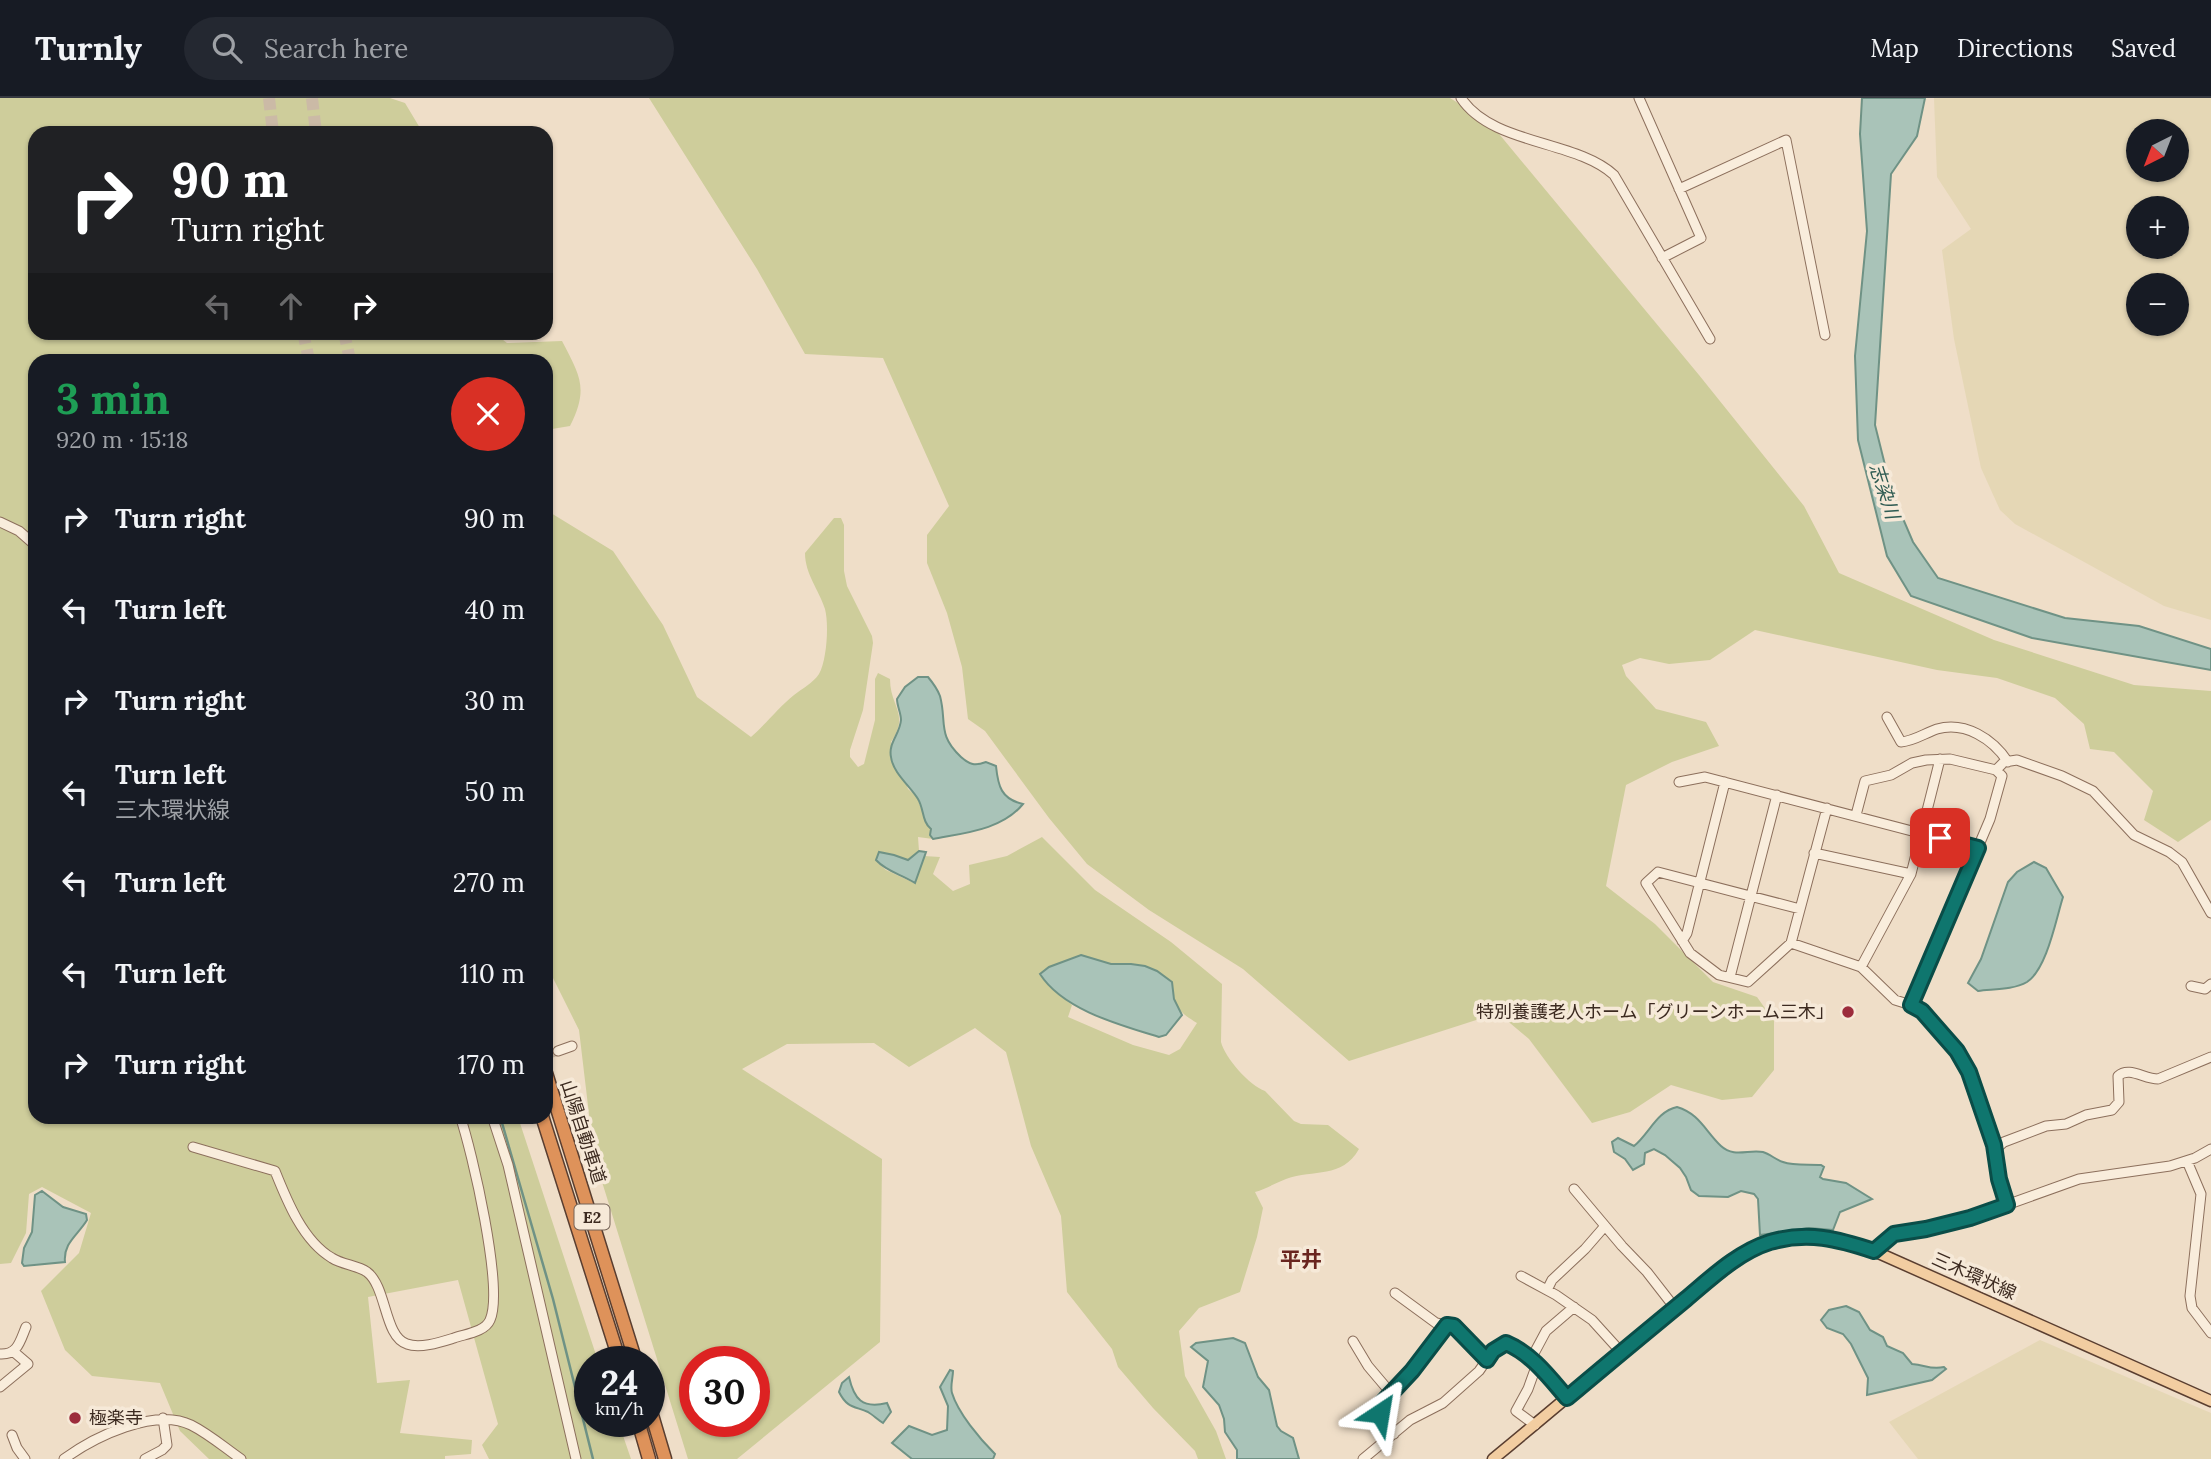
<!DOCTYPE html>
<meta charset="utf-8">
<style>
:root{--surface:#171b24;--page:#242831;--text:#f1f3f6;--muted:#9ea1a6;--line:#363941}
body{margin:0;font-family:Lora,"Noto Sans JP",serif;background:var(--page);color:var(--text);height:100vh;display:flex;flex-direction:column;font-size:26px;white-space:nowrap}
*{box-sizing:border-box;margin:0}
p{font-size:23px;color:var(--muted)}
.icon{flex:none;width:38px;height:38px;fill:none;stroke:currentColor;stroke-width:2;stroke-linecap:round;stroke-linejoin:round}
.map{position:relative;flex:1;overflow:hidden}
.panel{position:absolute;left:28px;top:256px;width:525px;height:770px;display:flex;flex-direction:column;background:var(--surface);border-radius:21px;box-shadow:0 2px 5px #0004}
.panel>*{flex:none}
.guide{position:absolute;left:28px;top:28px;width:525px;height:214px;border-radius:21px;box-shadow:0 2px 5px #0004;background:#202124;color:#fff;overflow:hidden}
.needle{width:46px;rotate:222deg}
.tools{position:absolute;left:2126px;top:21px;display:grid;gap:14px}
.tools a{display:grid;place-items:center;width:63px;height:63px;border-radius:50%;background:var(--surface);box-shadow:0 2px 5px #0004;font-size:35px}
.speed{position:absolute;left:574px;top:1248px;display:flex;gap:14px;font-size:35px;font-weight:700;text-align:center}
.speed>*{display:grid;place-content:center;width:91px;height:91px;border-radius:50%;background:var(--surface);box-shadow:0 2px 5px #0004;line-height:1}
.speed small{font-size:18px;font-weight:400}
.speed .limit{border:10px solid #d22;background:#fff;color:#111}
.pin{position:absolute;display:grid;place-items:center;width:60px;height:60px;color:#fff;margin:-30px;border-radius:14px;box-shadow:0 4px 10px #0006}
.me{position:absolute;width:77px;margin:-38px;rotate:33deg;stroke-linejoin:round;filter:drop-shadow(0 0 5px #0008)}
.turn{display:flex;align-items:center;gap:24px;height:147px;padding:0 28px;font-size:32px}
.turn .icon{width:91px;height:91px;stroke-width:2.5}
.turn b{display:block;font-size:49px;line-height:60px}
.lanes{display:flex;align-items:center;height:66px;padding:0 28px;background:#0003;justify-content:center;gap:35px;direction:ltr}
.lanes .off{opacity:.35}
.round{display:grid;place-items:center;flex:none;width:74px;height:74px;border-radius:37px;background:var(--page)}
.head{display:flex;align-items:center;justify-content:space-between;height:119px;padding:0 28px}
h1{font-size:42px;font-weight:700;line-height:52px;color:#1e9e55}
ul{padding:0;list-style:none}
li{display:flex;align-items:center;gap:21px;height:91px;padding:0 28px}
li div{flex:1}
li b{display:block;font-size:26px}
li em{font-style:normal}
header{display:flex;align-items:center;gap:42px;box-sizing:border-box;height:98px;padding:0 35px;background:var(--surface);border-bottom:2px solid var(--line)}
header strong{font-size:33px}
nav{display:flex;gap:38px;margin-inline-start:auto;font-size:24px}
.search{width:490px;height:63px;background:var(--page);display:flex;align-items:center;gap:18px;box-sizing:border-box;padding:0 24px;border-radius:38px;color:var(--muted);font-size:26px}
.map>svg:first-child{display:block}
.farmland{fill:#e5d7b5;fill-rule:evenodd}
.green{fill:#cecd9b;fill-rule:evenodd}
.water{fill:#a9c3b8;stroke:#6f9285;stroke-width:2}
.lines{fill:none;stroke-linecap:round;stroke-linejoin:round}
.stream{stroke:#6f9285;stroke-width:2.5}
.minor-tunnel{stroke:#cbbaa6;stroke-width:9;stroke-dasharray:9 4.5;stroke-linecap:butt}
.highway-tunnel{stroke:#cbbaa6;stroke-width:12;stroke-dasharray:12 6;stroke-linecap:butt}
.minor-casing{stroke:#8c6f5c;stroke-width:11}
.major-casing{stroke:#5a3e30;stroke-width:13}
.highway-casing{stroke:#5a3e30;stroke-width:15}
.minor{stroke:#f9eddc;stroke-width:9}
.major{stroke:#f2cda1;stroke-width:10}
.highway{stroke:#de925a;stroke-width:12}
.route-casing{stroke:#0a4d48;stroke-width:18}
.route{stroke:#0f766e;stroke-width:12}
.poi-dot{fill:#9c2c3c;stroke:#f6e9d8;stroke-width:2.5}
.labels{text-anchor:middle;stroke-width:7;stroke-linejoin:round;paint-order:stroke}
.shield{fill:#f6e9d8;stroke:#746357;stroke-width:2}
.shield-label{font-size:16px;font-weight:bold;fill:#3c2a20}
.poi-label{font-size:18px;fill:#3c2a20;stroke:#f6e9d8;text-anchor:end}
.street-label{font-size:18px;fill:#3c2a20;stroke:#f6e9d8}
.water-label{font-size:19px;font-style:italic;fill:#2f5c53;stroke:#f6e9d8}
.quarter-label{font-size:21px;font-weight:bold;fill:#69251f;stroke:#f6e9d8}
</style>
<header>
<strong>Turnly</strong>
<div class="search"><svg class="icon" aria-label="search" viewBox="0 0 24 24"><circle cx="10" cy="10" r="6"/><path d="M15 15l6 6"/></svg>Search here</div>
<nav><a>Map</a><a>Directions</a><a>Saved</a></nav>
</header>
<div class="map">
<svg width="2211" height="1361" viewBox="0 0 2211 1361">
<rect width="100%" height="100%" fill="#efdec8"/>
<path class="farmland" d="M 1934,0 L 2211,0 L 2211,522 L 2164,508 L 2015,426 L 2000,412 L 1981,370 L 1954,241 L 1942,152 L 1971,131 L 1937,79 ZM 2138,33 L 2177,33 L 2177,72 L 2138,72 ZM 2138,110 L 2177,110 L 2177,149 L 2138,149 ZM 2138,187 L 2177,187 L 2177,226 L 2138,226 Z
M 2040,1242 L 2211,1315 L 2211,1361 L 1918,1361 L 1889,1324 Z"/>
<path class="green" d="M 0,0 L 390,0 L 405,5 L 423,35 L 35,35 L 35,234 L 494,235 L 507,245 L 562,243 C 580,278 589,290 570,328 L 546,332 L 546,262 L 35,262 L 35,1018 L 518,1019 L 598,1263 L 590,1264 L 590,1323 L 618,1323 L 631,1361 L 489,1361 L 482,1347 L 498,1326 L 458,1182 L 368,1199 L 377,1285 L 410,1282 L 400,1335 L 472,1342 L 471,1356 L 445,1358 L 445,1361 L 209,1361 L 180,1333 L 160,1285 L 92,1278 L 65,1252 L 41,1193 L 79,1155 L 91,1115 L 42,1089 L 29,1096 L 26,1135 L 11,1165 L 0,1166 Z
M 649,0 L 1450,0 L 1490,25 L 1699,277 L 1804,408 L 1839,475 L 1994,542 L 2134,587 L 2211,593 L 2211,722 L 2178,744 L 2144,722 L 2153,693 L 2114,654 L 2090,651 L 2084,626 L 2055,600 L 1997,580 L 1937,572 L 1755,532 L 1710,562 L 1669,566 L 1640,560 L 1622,567 L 1626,578 L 1656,611 L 1706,624 L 1719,648 L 1672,664 L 1626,687 L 1606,788 L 1655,826 L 1713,884 L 1757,899 L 1774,923 L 1774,972 L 1752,999 L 1722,1002 L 1671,987 L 1630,1014 L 1592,1025 L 1529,941 L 1498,915 L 1349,963 L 1243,871 L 1149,812 L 1087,766 L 1049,720 L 985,633 L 968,621 L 962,569 L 947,515 L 927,465 L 927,437 L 949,408 L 883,260 L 805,256 L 757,171 Z
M 546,412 L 613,453 L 663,527 L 697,599 L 751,639 C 766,626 779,609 794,597 C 803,590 813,585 819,576 C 827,562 829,526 825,511 C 819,492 805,476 805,455 L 834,420 L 841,420 L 844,427 L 844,473 L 847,488 L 872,538 L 873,545 L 863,612 L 850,652 L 850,659 L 858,669 L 864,666 L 875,622 L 875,581 L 878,575 L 890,581 C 890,609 910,616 891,644 L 908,691 L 917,699 L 927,727 L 931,731 L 930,737 L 933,741 L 918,739 L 919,753 L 908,763 L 894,757 L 878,765 L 886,772 L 914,785 L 924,758 L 940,759 L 933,776 L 953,793 L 970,786 L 969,767 L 1007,758 L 1042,739 L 1095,792 L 1171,844 L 1222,886 L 1221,944 C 1225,960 1250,988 1265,993 L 1294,1023 L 1301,1026 L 1328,1027 L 1359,1051 C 1342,1081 1314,1071 1286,1081 C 1275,1085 1266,1091 1255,1094 L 1263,1110 L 1257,1139 L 1240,1194 L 1199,1210 L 1179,1233 L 1185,1278 L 1216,1333 L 1226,1361 L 1198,1361 L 1195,1353 L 1153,1310 L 1118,1269 L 1112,1251 L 1067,1194 L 1061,1118 L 1031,1048 L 1006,954 L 975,930 L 909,969 L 874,945 L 787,946 L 742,971 L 882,1061 L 880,1244 L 737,1361 L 688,1361 L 594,1058 L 579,932 L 546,866 ZM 1081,857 L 1111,866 L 1120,865 L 1173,887 C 1174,909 1179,914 1197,925 L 1180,951 L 1169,957 L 1133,947 L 1068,919 L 1072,907 L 1054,892 ZM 695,1264 L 754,1264 L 754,1323 L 695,1323 Z"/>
<path class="water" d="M 1862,0 L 1925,0 L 1917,38 L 1891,76 L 1875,327 L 1892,395 L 1913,444 L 1938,480 L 2065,520 L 2139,528 L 2211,551 L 2211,572 L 2032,540 L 1911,498 L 1887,458 L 1858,342 L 1855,258 L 1867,133 L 1860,36 Z
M 918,579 L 928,579 C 933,585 937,590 940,598 C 947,624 937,637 961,659 C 970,667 975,668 986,664 L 996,668 C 998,688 1001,701 1023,706 C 1002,732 964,735 933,741 L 930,737 L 931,731 C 922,724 924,711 918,701 C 910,688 893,675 891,659 C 888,645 900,636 901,622 C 901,615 897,608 897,601 L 905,589 Z
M 919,753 L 926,754 L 915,785 C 901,776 887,774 876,762 L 879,754 L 894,757 L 908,762 Z
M 2034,764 L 2046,770 L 2063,799 C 2056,821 2047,871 2027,884 C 2013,892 1994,891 1978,893 L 1968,885 L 1981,861 L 2008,784 L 2017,774 Z
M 1081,857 L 1111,866 L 1131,866 L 1145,868 L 1157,873 L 1172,884 L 1174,901 L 1182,917 L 1166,937 L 1159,939 C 1120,927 1063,912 1040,876 L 1049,869 Z
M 1677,1009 C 1700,1016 1705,1033 1721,1048 C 1734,1060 1749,1051 1763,1054 C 1770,1056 1776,1062 1783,1064 C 1794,1068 1809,1066 1821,1067 L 1824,1069 L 1820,1079 L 1823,1081 L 1846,1085 L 1872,1101 L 1840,1114 L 1833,1132 L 1809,1130 L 1760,1137 L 1758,1101 L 1754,1096 L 1741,1093 L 1728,1099 L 1699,1098 L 1691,1092 L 1686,1079 L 1680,1070 L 1665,1057 L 1654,1051 L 1645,1055 L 1644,1066 L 1633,1072 L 1625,1061 L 1614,1054 L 1612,1044 L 1618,1040 L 1634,1048 C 1649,1036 1657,1013 1677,1009 Z
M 42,1093 L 63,1109 L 86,1116 L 87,1122 C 78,1137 63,1145 65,1164 L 24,1168 L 22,1165 L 24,1150 L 32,1134 L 35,1097 Z
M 1846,1208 L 1859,1214 L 1870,1232 L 1883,1239 L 1887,1248 L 1903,1255 L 1912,1266 C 1926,1267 1930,1272 1944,1269 L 1946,1271 L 1932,1282 L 1867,1297 L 1868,1280 L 1851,1246 L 1843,1236 L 1827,1230 L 1821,1222 L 1829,1212 Z
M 1233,1240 L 1245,1245 L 1258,1279 L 1269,1292 L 1277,1328 L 1281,1333 L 1293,1340 L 1299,1361 L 1237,1361 L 1237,1352 L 1225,1334 L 1224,1321 L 1219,1307 L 1203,1289 L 1208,1263 L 1191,1249 L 1196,1245 Z
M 950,1272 L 953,1273 C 953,1280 950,1288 952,1295 C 958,1315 980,1341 995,1356 L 993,1361 L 912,1361 L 892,1345 L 909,1328 L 932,1337 L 947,1332 L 948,1308 L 940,1289 Z
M 849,1279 C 854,1301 862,1311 887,1305 L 891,1314 L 883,1325 C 878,1322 873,1317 868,1314 C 854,1308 847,1310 839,1294 L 842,1285 Z"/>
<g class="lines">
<path class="stream" d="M 500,1018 L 553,1201 L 593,1361"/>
<path class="minor-tunnel" d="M 546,957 L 558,953"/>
<path class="highway-tunnel" d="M 269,0 L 273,35
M 312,0 L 316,35
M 303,234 L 309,262
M 344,234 L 350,262"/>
<defs>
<path id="minor" d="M 1461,0 C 1492,47 1576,42 1614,77 L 1710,241
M 1639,0 L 1701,140 L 1662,160
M 1679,91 L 1786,42 L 1825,237
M 0,424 L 19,433 L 35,447
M 1887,619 L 1901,644 C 1914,643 1925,635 1937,631 C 1965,623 1993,641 2008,664
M 1996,672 L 2004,664 L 2017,662 L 2062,678 L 2093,693 L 2134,737 L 2169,754 L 2182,764 L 2211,815
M 1679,684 L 1705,679 L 1977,750
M 1814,755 L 1911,776
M 1800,811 L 1658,774 L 1646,785 L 1690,855 L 1719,877 L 1748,884 L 1791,845 L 1861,869 L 1895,902 L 1911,907 L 1990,721 L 2002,678 L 1996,672 L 1950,661 L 1926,662 L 1912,665 L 1891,677 L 1865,683 L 1856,717
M 1682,843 L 1687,835 L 1725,684
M 1791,845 L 1827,710
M 1861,869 L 1911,776 L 1940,661
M 1730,879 L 1777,697
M 2191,888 L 2205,891 L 2211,886
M 1911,907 L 1922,913 L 1957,953 L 1969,974 L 1994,1047 L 1999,1081 L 2007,1107
M 558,953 L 572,948
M 492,1018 L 508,1067 L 576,1361
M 193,1049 L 275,1073 C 287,1103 303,1143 332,1160 C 343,1167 357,1167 367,1174 C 387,1189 384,1239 407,1246 C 420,1251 441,1244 454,1240 C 465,1236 485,1234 490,1222 C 504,1191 472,1053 460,1018
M 1995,1052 L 2004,1044 L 2046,1028 L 2066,1026 L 2086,1017 L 2112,1012 L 2119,1004 L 2118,978 C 2129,968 2144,981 2158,981 L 2211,959
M 2187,1063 L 2201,1096 L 2190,1198 L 2192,1210 L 2211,1235
M 1574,1091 L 1622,1148 L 1647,1174 L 1675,1210
M 1874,1153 L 1894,1136 L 1926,1131 L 1970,1120 L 2079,1081 L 2170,1068 L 2195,1060 L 2211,1051
M 1521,1178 L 1556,1197 L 1592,1222 L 1621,1254
M 1547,1192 L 1552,1182 L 1585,1151 L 1605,1128
M 1395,1195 L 1436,1225 L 1454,1228 L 1487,1262
M 1353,1243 L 1368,1268 L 1390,1294
M 0,1256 C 18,1257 20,1243 26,1229
M 1531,1261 L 1546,1233 L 1574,1209
M 0,1289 L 28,1266 L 14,1254
M 1535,1327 L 1516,1313 L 1528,1291 L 1537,1266
M 1394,1336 L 1379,1310 L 1390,1294 L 1412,1273 L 1447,1227
M 12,1337 L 17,1350 L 25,1361
M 64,1361 C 94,1339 155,1309 191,1327 C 209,1336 225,1350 241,1361
M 145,1361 L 162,1352 L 167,1347 L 163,1320
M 1363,1361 L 1410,1322 L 1443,1305 L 1479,1273 L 1493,1253 L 1506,1245 C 1532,1256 1549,1279 1567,1300"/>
<path id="major" d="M 1493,1361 C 1554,1311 1613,1260 1674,1211 C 1703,1188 1734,1155 1770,1144 C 1808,1133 1838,1141 1874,1153 L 2211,1303"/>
<path id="highway" d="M 546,975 L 636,1264
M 542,1018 L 620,1264
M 649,1307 L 665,1361
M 638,1323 L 649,1361"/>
</defs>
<use href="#minor" class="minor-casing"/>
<use href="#major" class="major-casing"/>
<use href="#highway" class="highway-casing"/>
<use href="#minor" class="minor"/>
<use href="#major" class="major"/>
<use href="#highway" class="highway"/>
</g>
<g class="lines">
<defs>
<path id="route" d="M 1380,1315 L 1379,1310 L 1382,1305 L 1412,1273 L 1447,1227 L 1454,1228 L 1487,1262 L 1493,1253 L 1506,1245 C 1532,1256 1549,1279 1567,1300 C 1606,1267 1646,1234 1686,1201 C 1711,1180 1738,1154 1770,1144 C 1808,1133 1838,1141 1874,1153 L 1894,1136 L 1926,1131 L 1970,1120 L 2007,1107 L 1999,1081 L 1994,1047 L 1969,974 L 1957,953 L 1922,913 L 1911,907 L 1978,750 L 1940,740"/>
</defs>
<use href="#route" class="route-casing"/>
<use href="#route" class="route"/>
</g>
<g class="poi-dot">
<circle cx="1848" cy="914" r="7"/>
<circle cx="75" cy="1320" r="7"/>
</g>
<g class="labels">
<rect class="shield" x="574.5" y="1106.5" width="35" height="25" rx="5"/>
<g class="shield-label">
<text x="592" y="1125">E2</text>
</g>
<g class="poi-label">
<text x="1834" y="920">特別養護老人ホーム「グリーンホーム三木」</text>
<text x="89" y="1326" text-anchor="start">極楽寺</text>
</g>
<g class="street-label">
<text transform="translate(583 1034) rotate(72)" y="6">山陽自動車道</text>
<text transform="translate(1974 1178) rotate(24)" y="6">三木環状線</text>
</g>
<g class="water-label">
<text transform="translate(1885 393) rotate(72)" y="7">志染川</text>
</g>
<g class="quarter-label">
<text x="1301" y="1169">平井</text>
</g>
</g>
</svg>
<div class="tools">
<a><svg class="needle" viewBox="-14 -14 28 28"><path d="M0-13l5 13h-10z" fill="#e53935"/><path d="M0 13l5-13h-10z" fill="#9ea1a6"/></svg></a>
<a>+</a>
<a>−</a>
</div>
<div class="speed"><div>24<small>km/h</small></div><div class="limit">30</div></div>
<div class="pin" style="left:1940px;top:740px;background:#d93025"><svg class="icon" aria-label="arrive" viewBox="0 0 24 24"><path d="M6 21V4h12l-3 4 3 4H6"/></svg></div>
<svg class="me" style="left:1380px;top:1315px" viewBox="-20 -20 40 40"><path d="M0-17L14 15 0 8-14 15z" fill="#0f766e" stroke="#fff" stroke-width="4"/></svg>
<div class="guide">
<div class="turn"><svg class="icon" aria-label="right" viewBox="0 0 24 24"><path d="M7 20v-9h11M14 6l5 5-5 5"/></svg><div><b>90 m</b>Turn right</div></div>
<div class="lanes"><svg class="icon off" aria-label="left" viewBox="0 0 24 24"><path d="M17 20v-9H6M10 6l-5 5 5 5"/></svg><svg class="icon off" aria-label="ahead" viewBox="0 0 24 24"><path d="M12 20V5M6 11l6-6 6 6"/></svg><svg class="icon" aria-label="right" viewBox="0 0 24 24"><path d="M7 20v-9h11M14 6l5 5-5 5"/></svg></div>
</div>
<section class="panel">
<div class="head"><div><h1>3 min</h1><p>920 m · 15:18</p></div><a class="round" style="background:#d93025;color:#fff"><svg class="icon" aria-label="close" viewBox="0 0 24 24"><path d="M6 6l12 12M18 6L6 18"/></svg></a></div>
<ul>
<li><svg class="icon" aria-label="right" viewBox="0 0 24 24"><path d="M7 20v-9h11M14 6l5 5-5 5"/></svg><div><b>Turn right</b></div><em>90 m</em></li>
<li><svg class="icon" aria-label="left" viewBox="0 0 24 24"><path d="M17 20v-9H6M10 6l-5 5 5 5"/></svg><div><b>Turn left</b></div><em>40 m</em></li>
<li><svg class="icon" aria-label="right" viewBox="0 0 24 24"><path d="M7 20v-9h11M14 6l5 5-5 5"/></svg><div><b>Turn right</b></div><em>30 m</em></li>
<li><svg class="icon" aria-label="left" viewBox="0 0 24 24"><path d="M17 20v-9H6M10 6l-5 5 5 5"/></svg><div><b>Turn left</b><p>三木環状線</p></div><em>50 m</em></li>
<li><svg class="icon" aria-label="left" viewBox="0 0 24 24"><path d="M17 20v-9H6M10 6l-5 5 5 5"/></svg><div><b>Turn left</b></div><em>270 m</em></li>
<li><svg class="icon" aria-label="left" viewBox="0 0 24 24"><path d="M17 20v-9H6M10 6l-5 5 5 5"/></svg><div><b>Turn left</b></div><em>110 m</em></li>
<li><svg class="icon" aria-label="right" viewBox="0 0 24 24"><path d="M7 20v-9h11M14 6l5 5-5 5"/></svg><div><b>Turn right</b></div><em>170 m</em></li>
</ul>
</section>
</div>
